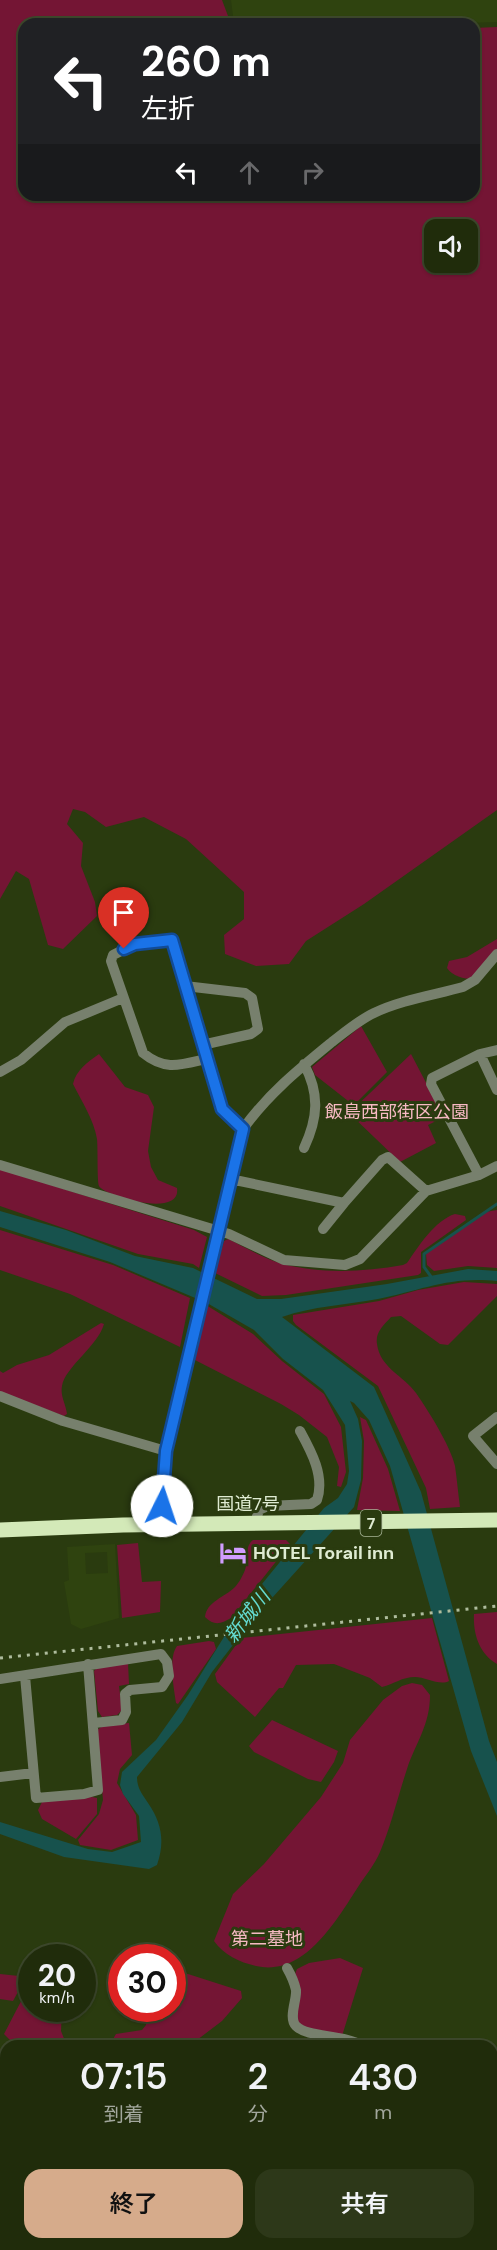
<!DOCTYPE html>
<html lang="ja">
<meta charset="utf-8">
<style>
:root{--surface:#202c0b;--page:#2d3819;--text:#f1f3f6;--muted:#a2a79d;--line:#3d482c;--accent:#d6ab8b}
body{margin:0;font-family:"DM Sans","Noto Sans JP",sans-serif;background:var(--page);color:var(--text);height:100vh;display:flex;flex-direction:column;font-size:22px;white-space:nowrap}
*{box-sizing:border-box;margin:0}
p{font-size:20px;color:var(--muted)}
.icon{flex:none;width:33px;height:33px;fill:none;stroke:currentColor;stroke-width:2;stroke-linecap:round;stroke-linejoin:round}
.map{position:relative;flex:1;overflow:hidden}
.side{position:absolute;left:0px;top:2040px;width:498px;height:210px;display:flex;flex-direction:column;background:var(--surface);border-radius:18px 18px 0 0;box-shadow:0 2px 4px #0004,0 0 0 2px var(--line)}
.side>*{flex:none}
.top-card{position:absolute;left:18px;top:18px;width:462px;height:183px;border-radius:18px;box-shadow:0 2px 4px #0004,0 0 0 2px var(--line);background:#202124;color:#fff;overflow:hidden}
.tools{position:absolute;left:424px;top:219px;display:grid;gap:12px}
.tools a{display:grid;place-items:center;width:54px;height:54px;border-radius:12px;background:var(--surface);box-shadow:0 2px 4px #0004,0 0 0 2px var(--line);font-size:30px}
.speed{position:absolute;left:18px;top:1944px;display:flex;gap:12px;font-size:30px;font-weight:700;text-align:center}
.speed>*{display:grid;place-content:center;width:78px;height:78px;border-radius:50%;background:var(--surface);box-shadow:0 2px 4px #0004,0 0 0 2px var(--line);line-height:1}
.speed small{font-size:15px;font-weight:400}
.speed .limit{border:9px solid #d22;background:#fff;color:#111}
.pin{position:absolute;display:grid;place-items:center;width:51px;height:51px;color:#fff;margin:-62px -26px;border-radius:50% 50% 50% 0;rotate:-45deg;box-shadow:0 0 6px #0007}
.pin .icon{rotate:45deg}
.me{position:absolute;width:66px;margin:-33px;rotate:4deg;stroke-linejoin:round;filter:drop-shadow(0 0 4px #0008)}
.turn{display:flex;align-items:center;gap:21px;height:126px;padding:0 24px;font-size:27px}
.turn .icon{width:78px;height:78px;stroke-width:2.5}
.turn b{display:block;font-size:42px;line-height:51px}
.lanes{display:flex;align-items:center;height:57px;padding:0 24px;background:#0003;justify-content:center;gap:30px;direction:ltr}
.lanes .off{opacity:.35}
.eta{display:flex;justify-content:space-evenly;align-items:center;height:102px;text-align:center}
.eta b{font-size:36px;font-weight:600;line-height:42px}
.cta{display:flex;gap:12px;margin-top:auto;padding:12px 24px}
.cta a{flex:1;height:69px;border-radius:18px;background:var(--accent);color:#111;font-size:24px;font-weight:600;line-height:69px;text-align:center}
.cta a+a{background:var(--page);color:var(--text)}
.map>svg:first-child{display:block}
.built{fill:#2f430f;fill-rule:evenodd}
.green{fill:#741534;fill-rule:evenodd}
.water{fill:#17524d}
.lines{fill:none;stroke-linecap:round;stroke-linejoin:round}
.stream{stroke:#17524d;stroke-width:3}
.minor{stroke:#77806d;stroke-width:10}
.major{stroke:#b9cca3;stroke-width:14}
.highway{stroke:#d3e9b8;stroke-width:15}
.rail{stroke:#aebc9d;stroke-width:3;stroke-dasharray:3 6;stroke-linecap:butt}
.route-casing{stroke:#114b97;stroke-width:15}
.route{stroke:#1a73e8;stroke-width:10}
.labels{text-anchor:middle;stroke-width:6;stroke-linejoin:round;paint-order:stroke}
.shield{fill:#2a3b0f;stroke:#a9b698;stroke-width:1.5}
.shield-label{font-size:16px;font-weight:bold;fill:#dfebd2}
.park-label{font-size:18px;fill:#f6b9c3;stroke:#2a3b0f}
.street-label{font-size:18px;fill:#dfebd2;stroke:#2a3b0f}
.poi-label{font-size:18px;font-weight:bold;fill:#dfebd2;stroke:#2a3b0f;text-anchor:start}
.water-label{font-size:20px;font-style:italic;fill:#64dad0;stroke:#2a3b0f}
</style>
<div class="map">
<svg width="497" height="2250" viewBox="0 0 497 2250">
<rect width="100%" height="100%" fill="#2a3b0f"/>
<path class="built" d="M 231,0 L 497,0 L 497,22 L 432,24 L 234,24 Z
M 115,1544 L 119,1618 L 81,1629 L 71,1624 L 64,1582 L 69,1580 L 67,1547 ZM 107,1552 L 108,1573 L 86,1574 L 85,1553 Z"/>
<path class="green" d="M 0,0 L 222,0 L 231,24 L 24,24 L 24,195 L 474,195 L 474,28 L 497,27 L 497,810 L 364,904 L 306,941 L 289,964 L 256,966 L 225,954 L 224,935 L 244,919 L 244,892 L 186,839 L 144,817 L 106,827 L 85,812 L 73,809 L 67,824 L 83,843 L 81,866 L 95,902 L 97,916 L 63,949 L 48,945 L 29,879 L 16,871 L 0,899 ZM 435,230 L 468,230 L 468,262 L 435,262 Z
M 497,939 L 497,951 L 473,979 C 464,979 452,976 447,968 L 449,961 L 467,957 Z
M 361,1026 L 387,1072 L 356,1103 L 352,1104 L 315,1075 L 312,1067 Z
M 99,1054 L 125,1087 L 148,1095 L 154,1107 L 148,1151 L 151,1167 L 158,1180 L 177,1188 C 182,1219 104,1196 99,1186 C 97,1181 98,1149 97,1139 C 94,1120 82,1102 73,1084 C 76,1070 88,1062 99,1054 Z
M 411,1054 L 444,1117 L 428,1125 L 436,1143 L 400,1162 L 349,1113 Z
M 0,1169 L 194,1230 L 207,1237 L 199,1268 L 193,1264 L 138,1254 L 0,1206 Z
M 497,1210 L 497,1268 L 468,1266 L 434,1271 L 427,1265 L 426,1254 L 485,1212 Z
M 455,1214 L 465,1216 L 466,1220 L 421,1252 L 421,1273 L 418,1275 L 286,1295 L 262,1296 L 215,1273 L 224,1241 L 228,1239 C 245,1247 264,1259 283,1264 C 321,1274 364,1272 403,1265 L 407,1263 C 418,1247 435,1220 455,1214 Z
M 0,1230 L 113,1265 L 190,1298 L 180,1347 L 70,1294 L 0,1270 Z
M 464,1282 L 497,1284 L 497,1296 L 448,1345 L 440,1344 L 401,1316 L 391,1317 C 384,1325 375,1332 377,1344 C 380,1368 404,1376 416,1393 C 428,1410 451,1447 455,1466 C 457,1479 458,1493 460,1507 L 430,1509 L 426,1488 L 378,1386 L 296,1325 L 293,1321 L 293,1315 L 379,1301 L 418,1290 Z
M 206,1305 L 253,1334 L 282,1361 L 324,1394 L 341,1427 L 346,1472 L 341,1487 L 337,1486 L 339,1467 L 327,1437 L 299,1415 L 281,1404 L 193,1359 Z
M 101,1323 L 104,1324 C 98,1346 65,1367 62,1386 C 60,1396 66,1404 67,1414 L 64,1416 L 0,1392 L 0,1371 L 3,1373 L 17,1365 L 49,1355 Z
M 360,1417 L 366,1420 L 388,1469 L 400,1511 L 357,1510 L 363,1478 L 364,1441 Z
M 253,1540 L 286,1540 L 290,1544 L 231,1618 C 221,1624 214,1626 205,1617 C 207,1601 224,1598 235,1587 C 239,1583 243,1575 245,1570 C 249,1559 244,1547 253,1540 Z
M 138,1543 L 142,1582 L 161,1581 L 160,1612 L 122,1618 L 117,1545 Z
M 497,1612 L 497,1664 C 479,1653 473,1634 474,1614 Z
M 432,1618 L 449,1681 C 440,1686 425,1677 415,1677 C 402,1677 394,1684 382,1687 L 370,1678 L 334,1664 L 296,1665 L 283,1688 L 279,1688 L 255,1717 L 217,1682 L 215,1674 L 241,1638 Z
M 209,1641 L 214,1642 L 216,1649 L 178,1704 L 176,1703 C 174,1689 168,1658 177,1646 Z
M 128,1663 L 129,1684 L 119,1686 L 122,1710 L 117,1715 L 102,1717 L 98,1711 L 94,1671 L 98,1667 Z
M 412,1683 L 422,1685 L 430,1695 C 430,1725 416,1742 407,1769 C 398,1796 391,1826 380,1852 C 375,1864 365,1876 358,1887 C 336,1921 304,1977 256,1966 C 239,1962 224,1955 214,1941 L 233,1894 L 264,1864 L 321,1797 L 343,1763 L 350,1740 L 383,1700 L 402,1686 Z
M 272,1720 L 338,1751 L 334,1762 L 321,1782 L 308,1779 L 254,1752 L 249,1746 Z
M 129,1723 L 132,1755 L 120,1769 L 117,1783 L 136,1815 L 138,1840 L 111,1850 L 80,1845 L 78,1840 L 99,1814 L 103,1800 L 97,1730 L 104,1725 Z
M 92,1797 L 97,1798 L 97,1814 L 76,1839 L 42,1819 L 38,1810 L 43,1800 Z
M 340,1958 L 363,1968 L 342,2036 L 304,2029 L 295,2023 L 295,1974 L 297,1969 L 309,1963 Z
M 173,1972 L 188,1974 L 241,1991 L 242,1998 L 222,2021 L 189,2046 L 109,2046 L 116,2034 L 142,2030 L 146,2025 L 148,2009 L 172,2008 Z
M 0,1974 L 19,1976 L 25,1979 L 13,2001 L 0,1999 Z
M 31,1982 L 32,2008 L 62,2009 L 61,2031 L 67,2046 L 16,2046 L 4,2034 Z"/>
<path class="water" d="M 0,1211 L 66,1230 L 135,1256 L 193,1268 L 257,1299 L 281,1299 L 387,1284 L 468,1269 L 497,1271 L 497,1281 C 450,1276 422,1290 378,1299 C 346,1305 313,1306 282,1317 L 374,1387 L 421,1492 L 489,1741 L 497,1762 L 497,1816 L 471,1751 L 390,1466 L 369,1420 L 354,1403 L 350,1401 L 358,1419 L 362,1441 L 361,1480 L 354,1507 L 254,1618 L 212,1672 L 182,1722 L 137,1777 C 137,1788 142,1794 148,1803 C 162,1823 165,1842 157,1865 L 149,1869 L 64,1857 L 0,1834 L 0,1822 L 88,1849 L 112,1852 L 141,1842 L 139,1816 L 123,1794 L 120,1785 L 122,1772 L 156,1740 L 188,1695 L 240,1611 L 324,1508 L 338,1498 L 347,1484 L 349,1471 L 345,1425 L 323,1390 L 283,1359 L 254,1330 L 207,1303 L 110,1262 L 0,1227 Z"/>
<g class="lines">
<path class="stream" d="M 432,1278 L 424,1267 L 424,1254 L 497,1204"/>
<path class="minor" d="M 185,986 L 245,993 L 252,998 L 258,1029 L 251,1034 L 202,1045
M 480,1054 L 497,1090
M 206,1059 C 180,1065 165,1071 143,1053 L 111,961 L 113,955 L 135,944 L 172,941 L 222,1109 L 243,1129
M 304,1064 C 320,1094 318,1118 304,1148
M 0,1072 L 21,1060 L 65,1022 L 123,998
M 0,1165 L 229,1234 L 284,1260 L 345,1265 L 360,1259 L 426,1191 L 479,1175 L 497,1166
M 479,1175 L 431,1084 L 432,1078 L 480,1054 L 497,1050
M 230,1179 L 344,1203 L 382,1160 L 388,1157 L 426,1191
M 323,1229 L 344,1203
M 0,1396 L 63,1421 L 166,1451
M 497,1417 L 473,1436 L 497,1464
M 255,1523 L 259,1510 L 268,1506 L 311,1504 L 317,1500 C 325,1476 311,1451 300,1431
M 161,1524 L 166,1451 L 243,1129 C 268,1094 299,1069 332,1042 C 345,1032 359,1020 374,1013 C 401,1000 434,995 463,987 L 475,980 L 497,954
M 25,1676 L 36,1798 L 84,1794 L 98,1790 L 88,1664
M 0,1679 L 161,1654 L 167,1662 L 169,1676 L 162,1687 L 130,1690 L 125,1694 L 126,1712 L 122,1720 L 94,1723
M 0,1777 L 33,1773
M 287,1968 C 291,1975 294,1981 296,1990 C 297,2000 288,2018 296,2026 C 308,2038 344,2034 362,2046
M 492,2076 L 497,2073
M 0,2212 L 6,2212
M 492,2221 L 497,2223
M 232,2250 L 236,2244"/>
<path class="major" d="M 0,2226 L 6,2227
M 45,2244 L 53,2250"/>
<path class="highway" d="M 0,1530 L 123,1525 L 497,1520"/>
<path class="rail" d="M 0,1658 L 497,1606"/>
</g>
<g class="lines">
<defs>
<path id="route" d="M 124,949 L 135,944 L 172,940 L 222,1109 L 243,1129 L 166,1451 L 162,1506"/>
</defs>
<use href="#route" class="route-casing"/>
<use href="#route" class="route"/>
</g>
<defs>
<symbol id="hotel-bare" viewBox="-9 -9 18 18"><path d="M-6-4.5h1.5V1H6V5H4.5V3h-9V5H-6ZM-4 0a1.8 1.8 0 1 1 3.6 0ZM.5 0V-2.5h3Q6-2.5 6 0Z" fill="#d09dfe" stroke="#2a3b0f" stroke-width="2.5" paint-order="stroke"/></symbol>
</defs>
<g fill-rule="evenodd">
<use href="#hotel-bare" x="214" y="1534" width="38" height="38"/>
</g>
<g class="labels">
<rect class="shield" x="360.5" y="1510" width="21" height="26" rx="4.5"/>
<g class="shield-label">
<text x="371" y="1529">7</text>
</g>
<g class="park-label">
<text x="397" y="1118">飯島西部街区公園</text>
<text x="267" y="1945">第二墓地</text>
</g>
<g class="street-label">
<text x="248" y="1510">国道7号</text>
</g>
<g class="poi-label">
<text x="253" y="1559">HOTEL Torail inn</text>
</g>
<g class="water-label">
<text transform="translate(247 1616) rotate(-52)" y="7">新城川</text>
</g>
</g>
</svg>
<div class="tools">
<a><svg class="icon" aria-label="sound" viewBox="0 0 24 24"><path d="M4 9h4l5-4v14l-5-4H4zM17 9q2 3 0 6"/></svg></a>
</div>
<div class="speed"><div>20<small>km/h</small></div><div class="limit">30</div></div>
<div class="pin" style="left:124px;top:949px;background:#d93025"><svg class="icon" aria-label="arrive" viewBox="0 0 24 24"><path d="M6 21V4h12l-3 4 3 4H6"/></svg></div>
<svg class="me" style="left:162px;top:1506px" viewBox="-20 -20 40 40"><circle r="19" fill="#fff"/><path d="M0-13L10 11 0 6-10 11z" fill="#1a73e8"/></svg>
<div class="top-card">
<div class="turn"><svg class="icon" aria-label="left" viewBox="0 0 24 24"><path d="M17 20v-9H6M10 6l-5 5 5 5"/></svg><div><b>260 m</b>左折</div></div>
<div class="lanes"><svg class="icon" aria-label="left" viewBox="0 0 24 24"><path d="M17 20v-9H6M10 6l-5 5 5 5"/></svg><svg class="icon off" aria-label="ahead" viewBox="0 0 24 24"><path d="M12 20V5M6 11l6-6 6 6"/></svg><svg class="icon off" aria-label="right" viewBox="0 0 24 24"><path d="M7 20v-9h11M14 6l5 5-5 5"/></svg></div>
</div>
<section class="side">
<div class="eta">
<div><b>07:15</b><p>到着</p></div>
<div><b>2</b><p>分</p></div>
<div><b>430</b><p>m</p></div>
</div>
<div class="cta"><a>終了</a><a>共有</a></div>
</section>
</div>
